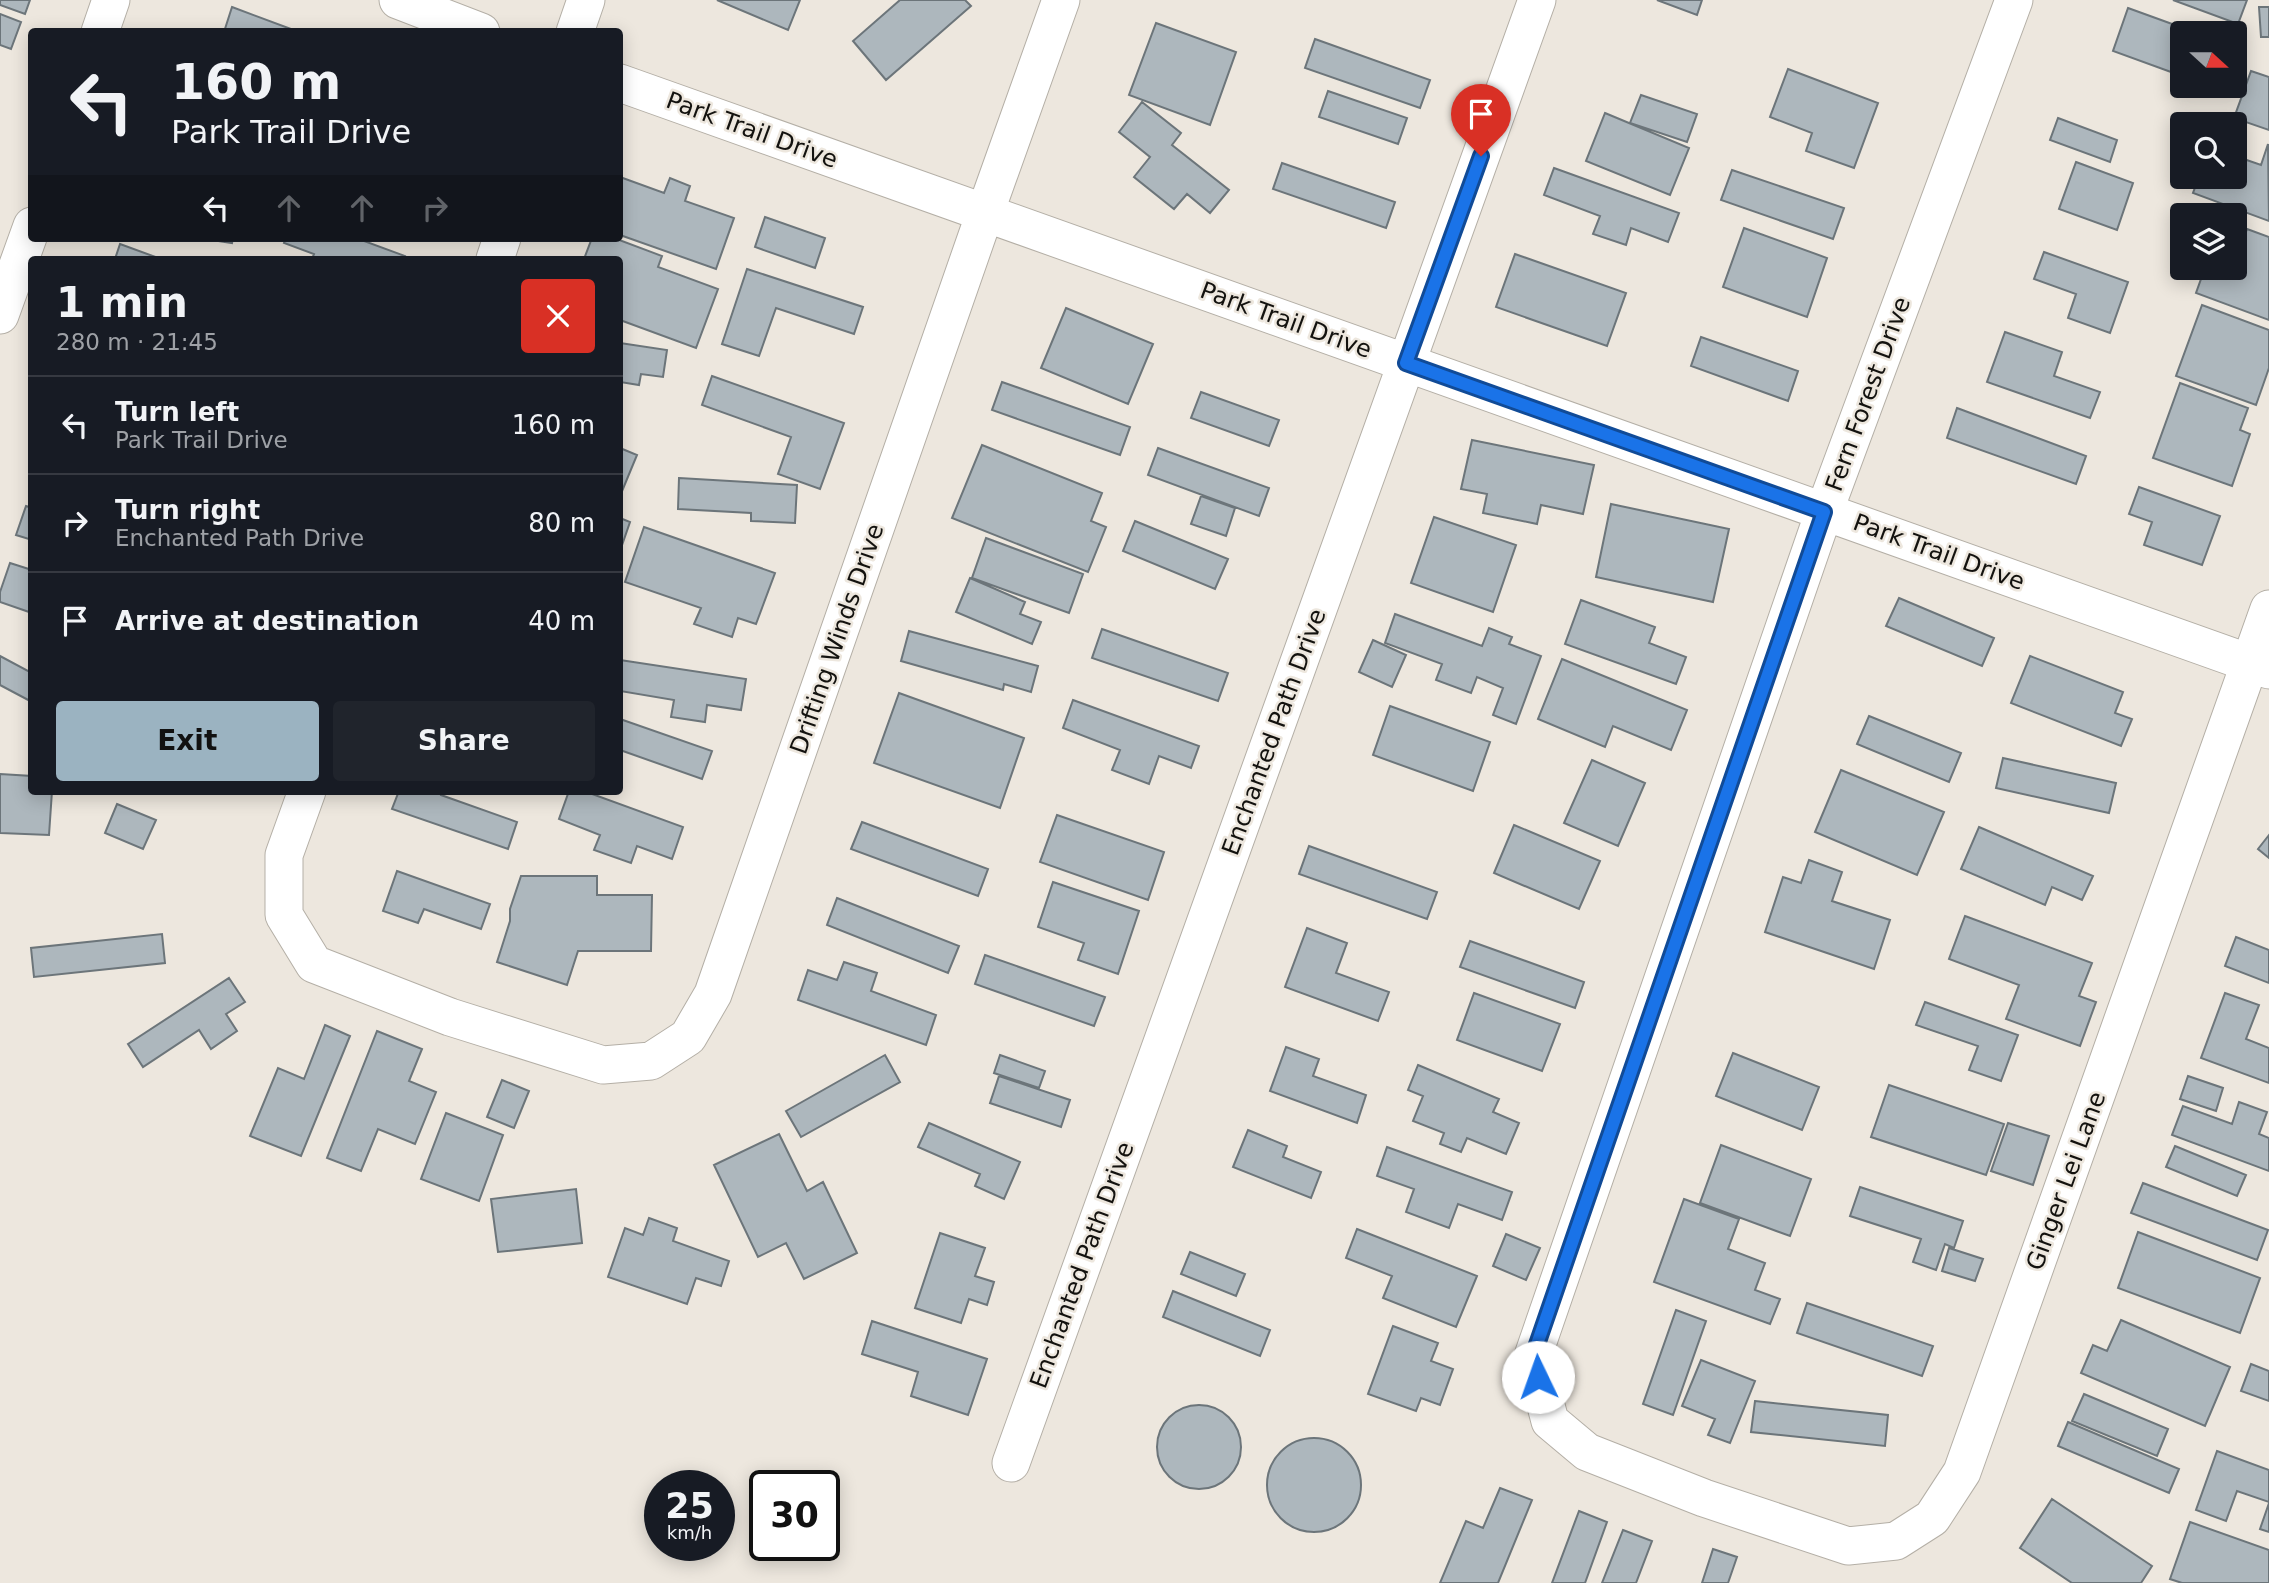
<!DOCTYPE html>
<meta charset="utf-8">
<style>
:root{--surface:#171b24;--page:#20242c;--text:#f1f3f6;--muted:#9ea1a6;--line:#363941;--accent:#9bb3c1}
body{margin:0;font-family:"DejaVu Sans",sans-serif;background:var(--page);color:var(--text);height:100vh;display:flex;flex-direction:column;font-size:26px;white-space:nowrap}
*{box-sizing:border-box;margin:0}
p{font-size:23px;color:var(--muted)}
.icon{flex:none;width:38px;height:38px;fill:none;stroke:currentColor;stroke-width:2;stroke-linecap:round;stroke-linejoin:round}
.map{position:relative;flex:1;overflow:hidden}
.details{position:absolute;left:28px;top:256px;width:595px;height:539px;display:flex;flex-direction:column;background:var(--surface);border-radius:7px;box-shadow:0 4px 18px #0003}
.details>*{flex:none}
.banner{position:absolute;left:28px;top:28px;width:595px;height:214px;border-radius:7px;box-shadow:0 4px 18px #0003;background:#171b24;color:var(--text);overflow:hidden}
.needle{width:46px;rotate:111deg}
.fabs{position:absolute;left:2170px;top:21px;display:grid;gap:14px}
.fabs a{display:grid;place-items:center;width:77px;height:77px;border-radius:7px;background:var(--surface);box-shadow:0 4px 18px #0003;font-size:35px}
.speed{position:absolute;left:644px;top:1470px;display:flex;gap:14px;font-size:35px;font-weight:700;text-align:center}
.speed>*{display:grid;place-content:center;width:91px;height:91px;border-radius:50%;background:var(--surface);box-shadow:0 4px 18px #0003;line-height:1}
.speed small{font-size:18px;font-weight:400}
.speed .limit{border:4px solid #111;border-radius:10px;background:#fff;color:#111}
.pin{position:absolute;display:grid;place-items:center;width:60px;height:60px;color:#fff;margin:-72px -30px;border-radius:50% 50% 50% 0;rotate:-45deg;box-shadow:0 0 7px #0007}
.pin .icon{rotate:45deg}
.me{position:absolute;width:77px;margin:-38px;rotate:357deg;stroke-linejoin:round;filter:drop-shadow(0 0 5px #0008)}
.turn{display:flex;align-items:center;gap:24px;height:147px;padding:0 28px;font-size:32px}
.turn .icon{width:91px;height:91px;stroke-width:2.5}
.turn b{display:block;font-size:49px;line-height:60px}
.lanes{display:flex;align-items:center;height:66px;padding:0 28px;background:#0003;justify-content:center;gap:35px;direction:ltr}
.lanes .off{opacity:.35}
.round{display:grid;place-items:center;flex:none;width:74px;height:74px;border-radius:7px;background:var(--page)}
.overview{display:flex;align-items:center;justify-content:space-between;height:119px;padding:0 28px}
h1{font-size:42px;font-weight:800;line-height:52px}
.cta{display:flex;gap:14px;margin-top:auto;padding:14px 28px}
.cta a{flex:1;height:80px;border-radius:7px;background:var(--accent);color:#111;font-size:28px;font-weight:800;line-height:80px;text-align:center}
.cta a+a{background:var(--page);color:var(--text)}
ul{padding:0;list-style:none}
li{display:flex;align-items:center;gap:21px;height:98px;padding:0 28px;border-top:2px solid var(--line)}
li div{flex:1}
li b{display:block;font-size:26px}
li em{font-style:normal}
.map>svg:first-child{display:block}
.building{fill:#adb7bd;stroke:#6c757a;stroke-width:2}
.lines{fill:none;stroke-linecap:round;stroke-linejoin:round}
.street-casing{stroke:#b4afa6;stroke-width:39}
.street{stroke:#fff;stroke-width:37}
.route-casing{stroke:#114b97;stroke-width:18}
.route{stroke:#1a73e8;stroke-width:12}
.labels{text-anchor:middle;stroke-width:5;stroke-linejoin:round;paint-order:stroke}
.street-label{font-size:24px;fill:#13120f;stroke:#ede7de}
</style>
<div class="map">
<svg width="2269" height="1583" viewBox="0 0 2269 1583">
<rect width="100%" height="100%" fill="#ede7de"/>
<path class="building" d="M 0,0 L 30,0 L 25,14 L 0,5 Z
M 717,0 L 800,0 L 788,30 Z
M 900,0 L 965,0 L 971,6 L 886,80 L 853,41 Z
M 1657,0 L 1702,0 L 1697,15 Z
M 2173,0 L 2247,0 L 2238,24 Z
M 232,7 L 299,32 L 224,32 Z
M 2259,7 L 2269,7 L 2269,37 L 2261,37 Z
M 2128,8 L 2197,33 L 2182,33 L 2182,76 L 2113,51 Z
M 0,14 L 21,22 L 11,49 L 0,45 Z
M 1156,23 L 1236,52 L 1210,125 L 1129,95 Z
M 1315,39 L 1430,80 L 1420,108 L 1305,68 Z
M 1788,69 L 1878,103 L 1854,168 L 1806,151 L 1812,133 L 1770,117 Z
M 2251,71 L 2269,77 L 2269,130 L 2234,118 Z
M 1328,91 L 1407,118 L 1398,144 L 1319,117 Z
M 1641,95 L 1697,114 L 1687,142 L 1630,123 Z
M 1142,102 L 1181,133 L 1172,145 L 1229,190 L 1210,213 L 1187,194 L 1174,209 L 1134,177 L 1150,157 L 1119,132 Z
M 1605,113 L 1689,148 L 1670,195 L 1586,161 Z
M 2058,118 L 2117,140 L 2110,162 L 2050,140 Z
M 2268,144 L 2269,221 L 2193,193 L 2199,177 L 2235,177 L 2235,156 L 2261,165 Z
M 2076,162 L 2133,183 L 2117,230 L 2059,209 Z
M 1282,163 L 1395,202 L 1386,228 L 1273,189 Z
M 1554,168 L 1679,213 L 1668,242 L 1631,228 L 1626,245 L 1593,234 L 1600,216 L 1544,195 Z
M 1732,170 L 1844,208 L 1833,239 L 1721,200 Z
M 620,177 L 664,193 L 670,178 L 690,186 L 685,201 L 734,218 L 716,269 L 620,235 Z
M 765,217 L 825,238 L 815,268 L 755,247 Z
M 1744,228 L 1827,258 L 1807,317 L 1723,287 Z
M 2247,229 L 2269,237 L 2269,320 L 2196,293 L 2205,268 L 2235,268 L 2235,247 L 2240,249 Z
M 199,238 L 233,238 L 232,243 Z
M 286,238 L 356,238 L 405,256 L 404,259 L 312,259 L 314,254 L 284,243 Z
M 592,238 L 614,238 L 662,256 L 658,267 L 718,289 L 696,348 L 620,320 L 620,259 L 584,259 Z
M 120,244 L 161,259 L 115,259 Z
M 2044,252 L 2128,282 L 2110,333 L 2068,318 L 2076,294 L 2034,279 Z
M 1515,254 L 1626,293 L 1607,346 L 1496,307 Z
M 747,269 L 863,307 L 854,334 L 776,308 L 759,356 L 722,344 Z
M 2202,305 L 2269,330 L 2269,368 L 2256,405 L 2176,376 Z
M 1066,308 L 1153,344 L 1128,404 L 1041,368 Z
M 2005,332 L 2062,352 L 2054,376 L 2100,392 L 2090,418 L 1987,382 Z
M 1701,337 L 1798,371 L 1788,401 L 1691,366 Z
M 620,343 L 667,350 L 663,377 L 641,374 L 639,385 L 620,382 Z
M 712,376 L 844,423 L 820,489 L 778,474 L 791,437 L 702,405 Z
M 1002,382 L 1130,427 L 1120,455 L 992,410 Z
M 2180,383 L 2248,408 L 2240,430 L 2250,434 L 2232,486 L 2153,458 Z
M 1201,392 L 1279,420 L 1269,446 L 1191,418 Z
M 1957,408 L 2086,456 L 2076,484 L 1947,438 Z
M 1472,440 L 1594,465 L 1583,514 L 1541,505 L 1537,524 L 1483,513 L 1487,494 L 1461,489 Z
M 982,445 L 1102,493 L 1091,521 L 1106,527 L 1088,572 L 952,518 Z
M 620,448 L 637,455 L 620,496 Z
M 1158,448 L 1269,488 L 1259,516 L 1148,475 Z
M 679,478 L 797,485 L 795,523 L 751,521 L 751,513 L 678,509 Z
M 2139,487 L 2220,516 L 2202,565 L 2144,545 L 2152,522 L 2129,514 Z
M 1201,496 L 1235,508 L 1226,536 L 1191,524 Z
M 1611,504 L 1729,529 L 1713,602 L 1596,577 Z
M 26,506 L 32,508 L 32,540 L 16,535 Z
M 1434,517 L 1516,545 L 1493,612 L 1411,583 Z
M 620,518 L 630,522 L 620,551 Z
M 1135,521 L 1228,559 L 1215,589 L 1123,551 Z
M 644,527 L 775,573 L 756,624 L 738,618 L 732,637 L 694,624 L 701,608 L 625,582 Z
M 986,538 L 1083,574 L 1069,613 L 972,578 Z
M 10,563 L 32,570 L 32,613 L 0,602 L 0,592 Z
M 970,578 L 1025,602 L 1020,614 L 1041,622 L 1032,644 L 956,612 Z
M 1899,598 L 1994,638 L 1982,666 L 1886,626 Z
M 1581,600 L 1655,627 L 1649,643 L 1686,657 L 1676,684 L 1565,644 Z
M 1395,614 L 1482,646 L 1489,628 L 1512,637 L 1509,644 L 1541,656 L 1516,724 L 1493,715 L 1503,688 L 1477,677 L 1471,693 L 1436,680 L 1442,664 L 1385,643 Z
M 1102,629 L 1228,673 L 1218,701 L 1092,658 Z
M 909,631 L 1038,666 L 1031,692 L 1004,684 L 1003,690 L 901,661 Z
M 1373,640 L 1406,655 L 1392,687 L 1359,672 Z
M 0,656 L 32,673 L 32,702 L 0,685 Z
M 2030,656 L 2123,692 L 2115,713 L 2132,719 L 2121,746 L 2011,703 Z
M 1562,659 L 1687,710 L 1671,750 L 1613,726 L 1605,747 L 1538,719 Z
M 620,660 L 746,679 L 741,710 L 707,705 L 705,722 L 671,717 L 674,700 L 620,691 Z
M 899,693 L 1024,738 L 1000,808 L 874,763 Z
M 1073,700 L 1199,746 L 1191,768 L 1159,756 L 1149,784 L 1112,770 L 1120,750 L 1063,728 Z
M 1390,706 L 1490,742 L 1473,791 L 1373,755 Z
M 1869,716 L 1961,753 L 1949,782 L 1857,744 Z
M 620,719 L 712,751 L 702,779 L 620,750 Z
M 2003,758 L 2116,783 L 2109,813 L 1996,788 Z
M 1592,760 L 1645,783 L 1618,846 L 1564,823 Z
M 1841,770 L 1944,812 L 1917,875 L 1815,832 Z
M 0,774 L 32,776 L 32,791 L 52,791 L 49,835 L 0,833 Z
M 399,791 L 442,791 L 441,795 L 517,822 L 508,849 L 392,809 Z
M 569,791 L 584,791 L 683,827 L 672,859 L 637,846 L 631,863 L 594,850 L 600,835 L 559,819 Z
M 117,804 L 156,820 L 143,849 L 105,833 Z
M 1057,815 L 1164,852 L 1148,900 L 1040,862 Z
M 862,822 L 988,869 L 978,896 L 851,849 Z
M 1514,825 L 1600,861 L 1579,909 L 1494,873 Z
M 1979,827 L 2093,876 L 2082,900 L 2052,887 L 2045,905 L 1961,869 Z
M 2269,835 L 2269,858 L 2258,849 Z
M 1309,846 L 1437,892 L 1427,919 L 1299,874 Z
M 1809,860 L 1842,872 L 1832,901 L 1890,920 L 1874,969 L 1765,932 L 1783,877 L 1801,883 Z
M 397,871 L 490,904 L 481,929 L 424,909 L 418,923 L 383,911 Z
M 521,876 L 597,876 L 597,895 L 652,895 L 651,951 L 578,951 L 567,985 L 497,962 L 510,921 L 510,909 Z
M 1053,882 L 1139,911 L 1118,974 L 1078,960 L 1084,943 L 1038,927 Z
M 837,898 L 959,946 L 948,973 L 827,925 Z
M 1965,916 L 2092,963 L 2079,996 L 2096,1002 L 2080,1046 L 2006,1019 L 2019,985 L 1949,959 Z
M 1307,928 L 1347,943 L 1336,973 L 1389,992 L 1378,1021 L 1285,987 Z
M 162,934 L 165,963 L 34,977 L 31,948 Z
M 2236,937 L 2269,950 L 2269,983 L 2225,966 Z
M 1470,941 L 1584,982 L 1575,1008 L 1460,967 Z
M 985,955 L 1105,997 L 1094,1026 L 975,984 Z
M 844,962 L 877,973 L 871,991 L 936,1015 L 926,1045 L 798,1000 L 808,970 L 837,980 Z
M 229,978 L 245,1002 L 226,1014 L 237,1031 L 211,1049 L 199,1030 L 143,1067 L 128,1044 Z
M 1474,993 L 1560,1024 L 1542,1071 L 1457,1040 Z
M 2225,993 L 2259,1005 L 2246,1039 L 2269,1048 L 2269,1083 L 2201,1058 Z
M 1925,1002 L 2018,1035 L 2001,1081 L 1969,1070 L 1978,1046 L 1916,1025 Z
M 325,1025 L 350,1036 L 301,1156 L 250,1136 L 278,1068 L 304,1079 Z
M 377,1031 L 422,1049 L 409,1081 L 436,1092 L 415,1144 L 378,1129 L 361,1171 L 327,1158 Z
M 1286,1047 L 1319,1059 L 1313,1076 L 1366,1095 L 1357,1123 L 1270,1091 Z
M 1733,1053 L 1819,1087 L 1802,1130 L 1716,1096 Z
M 885,1055 L 900,1082 L 801,1137 L 786,1111 Z
M 1000,1055 L 1045,1071 L 1039,1088 L 994,1073 Z
M 1418,1065 L 1499,1099 L 1493,1112 L 1519,1123 L 1506,1154 L 1467,1138 L 1461,1152 L 1440,1144 L 1444,1133 L 1413,1121 L 1423,1096 L 1408,1090 Z
M 999,1076 L 1070,1100 L 1061,1127 L 990,1103 Z
M 2188,1076 L 2223,1088 L 2216,1111 L 2180,1099 Z
M 502,1080 L 529,1091 L 514,1128 L 487,1117 Z
M 1889,1085 L 2004,1124 L 1986,1175 L 1871,1137 Z
M 2239,1102 L 2267,1112 L 2259,1134 L 2269,1138 L 2269,1171 L 2172,1135 L 2183,1106 L 2232,1124 Z
M 446,1113 L 503,1135 L 479,1201 L 421,1179 Z
M 929,1123 L 1020,1162 L 1004,1199 L 975,1186 L 980,1174 L 918,1147 Z
M 2008,1123 L 2049,1136 L 2033,1185 L 1991,1171 Z
M 1248,1130 L 1287,1146 L 1283,1157 L 1321,1172 L 1311,1198 L 1233,1167 Z
M 779,1134 L 807,1191 L 823,1182 L 857,1253 L 804,1279 L 786,1243 L 758,1257 L 714,1165 Z
M 1721,1145 L 1811,1179 L 1790,1236 L 1700,1203 Z
M 2175,1146 L 2246,1175 L 2237,1196 L 2166,1167 Z
M 1387,1147 L 1512,1192 L 1502,1220 L 1458,1204 L 1449,1228 L 1406,1212 L 1414,1189 L 1377,1176 Z
M 2143,1183 L 2268,1230 L 2257,1260 L 2131,1213 Z
M 1860,1187 L 1963,1221 L 1954,1248 L 1945,1244 L 1936,1270 L 1913,1262 L 1921,1239 L 1850,1216 Z
M 576,1189 L 582,1243 L 498,1252 L 491,1199 Z
M 1684,1199 L 1739,1219 L 1728,1249 L 1765,1263 L 1755,1290 L 1780,1299 L 1770,1324 L 1654,1282 Z
M 649,1218 L 677,1228 L 673,1241 L 729,1261 L 721,1286 L 696,1278 L 687,1304 L 608,1277 L 625,1228 L 643,1235 Z
M 1357,1229 L 1477,1276 L 1456,1327 L 1383,1298 L 1392,1276 L 1346,1258 Z
M 2138,1232 L 2260,1278 L 2240,1333 L 2118,1288 Z
M 940,1233 L 985,1248 L 975,1276 L 994,1282 L 987,1305 L 969,1299 L 961,1323 L 915,1308 Z
M 1506,1234 L 1540,1248 L 1526,1280 L 1493,1266 Z
M 1949,1248 L 1983,1259 L 1975,1281 L 1942,1271 Z
M 1190,1252 L 1245,1274 L 1236,1296 L 1181,1274 Z
M 1173,1291 L 1270,1330 L 1260,1356 L 1163,1317 Z
M 1807,1303 L 1933,1346 L 1922,1376 L 1797,1333 Z
M 1676,1310 L 1706,1321 L 1673,1415 L 1643,1404 Z
M 2121,1320 L 2230,1367 L 2205,1426 L 2081,1373 L 2093,1345 L 2107,1351 Z
M 872,1321 L 987,1359 L 968,1415 L 911,1396 L 918,1372 L 862,1354 Z
M 1393,1326 L 1438,1343 L 1431,1361 L 1453,1369 L 1440,1405 L 1421,1398 L 1416,1411 L 1368,1394 Z
M 1701,1360 L 1755,1381 L 1730,1443 L 1708,1435 L 1715,1419 L 1682,1406 Z
M 2251,1364 L 2269,1371 L 2269,1401 L 2241,1391 Z
M 2084,1394 L 2168,1429 L 2157,1456 L 2072,1421 Z
M 1755,1401 L 1888,1415 L 1885,1446 L 1751,1432 Z
M1157 1447a42 42 0 1 1 84 0a42 42 0 1 1-84 0Z
M 2068,1422 L 2179,1469 L 2169,1493 L 2058,1446 Z
M1267 1485a47 47 0 1 1 94 0a47 47 0 1 1-94 0Z
M 2217,1451 L 2269,1470 L 2269,1502 L 2237,1491 L 2226,1521 L 2196,1510 Z
M 1500,1488 L 1532,1500 L 1498,1583 L 1440,1583 L 1466,1521 L 1483,1528 Z
M 2052,1499 L 2152,1566 L 2141,1583 L 2072,1583 L 2020,1548 Z
M 2269,1503 L 2269,1532 L 2260,1529 Z
M 1579,1511 L 1607,1522 L 1585,1583 L 1552,1583 Z
M 2190,1522 L 2269,1550 L 2269,1583 L 2182,1583 L 2170,1579 Z
M 1623,1530 L 1652,1541 L 1636,1583 L 1602,1583 Z
M 1713,1549 L 1737,1557 L 1728,1583 L 1702,1583 Z"/>
<g class="lines">
<defs>
<path id="street" d="M 398,0 L 481,32
M 2014,0 L 1824,512 L 1533,1356 L 1550,1421 L 1587,1452 L 1704,1498 L 1848,1546 L 1896,1541 L 1932,1518 L 1962,1472 L 2269,609
M 100,32 L 111,0
M 575,32 L 586,0
M 620,83 L 2269,670
M 495,259 L 502,238
M 0,315 L 32,226
M 307,791 L 284,855 L 284,915 L 314,964 L 450,1017 L 603,1065 L 651,1061 L 688,1037 L 713,994 L 985,213 L 1061,0
M 1011,1463 L 1537,0"/>
</defs>
<use href="#street" class="street-casing"/>
<use href="#street" class="street"/>
</g>
<g class="lines">
<defs>
<path id="route" d="M 1481,156 L 1406,363 L 1824,512 L 1533,1356 L 1538,1377"/>
</defs>
<use href="#route" class="route-casing"/>
<use href="#route" class="route"/>
</g>
<g class="labels">
<g class="street-label">
<text transform="translate(752 130) rotate(20)" y="8">Park Trail Drive</text>
<text transform="translate(1286 320) rotate(20)" y="8">Park Trail Drive</text>
<text transform="translate(1868 394) rotate(-70)" y="8">Fern Forest Drive</text>
<text transform="translate(1939 552) rotate(20)" y="8">Park Trail Drive</text>
<text transform="translate(837 639) rotate(-71)" y="8">Drifting Winds Drive</text>
<text transform="translate(1274 732) rotate(-70)" y="8">Enchanted Path Drive</text>
<text transform="translate(2066 1181) rotate(-70)" y="8">Ginger Lei Lane</text>
<text transform="translate(1082 1265) rotate(-70)" y="8">Enchanted Path Drive</text>
</g>
</g>
</svg>
<div class="fabs">
<a><svg class="needle" viewBox="-14 -14 28 28"><path d="M0-13l5 13h-10z" fill="#e53935"/><path d="M0 13l5-13h-10z" fill="#9ea1a6"/></svg></a>
<a><svg class="icon" aria-label="search" viewBox="0 0 24 24"><circle cx="10" cy="10" r="6"/><path d="M15 15l6 6"/></svg></a>
<a><svg class="icon" aria-label="layers" viewBox="0 0 24 24"><path d="M12 4l9 5-9 5-9-5zM3 14l9 5 9-5"/></svg></a>
</div>
<div class="speed"><div>25<small>km/h</small></div><div class="limit">30</div></div>
<div class="pin" style="left:1481px;top:156px;background:#d93025"><svg class="icon" aria-label="arrive" viewBox="0 0 24 24"><path d="M6 21V4h12l-3 4 3 4H6"/></svg></div>
<svg class="me" style="left:1538px;top:1377px" viewBox="-20 -20 40 40"><circle r="19" fill="#fff"/><path d="M0-13L10 11 0 6-10 11z" fill="#1a73e8"/></svg>
<div class="banner">
<div class="turn"><svg class="icon" aria-label="left" viewBox="0 0 24 24"><path d="M17 20v-9H6M10 6l-5 5 5 5"/></svg><div><b>160 m</b>Park Trail Drive</div></div>
<div class="lanes"><svg class="icon" aria-label="left" viewBox="0 0 24 24"><path d="M17 20v-9H6M10 6l-5 5 5 5"/></svg><svg class="icon off" aria-label="ahead" viewBox="0 0 24 24"><path d="M12 20V5M6 11l6-6 6 6"/></svg><svg class="icon off" aria-label="ahead" viewBox="0 0 24 24"><path d="M12 20V5M6 11l6-6 6 6"/></svg><svg class="icon off" aria-label="right" viewBox="0 0 24 24"><path d="M7 20v-9h11M14 6l5 5-5 5"/></svg></div>
</div>
<section class="details">
<div class="overview"><div><h1>1 min</h1><p>280 m · 21:45</p></div><a class="round" style="background:#d93025;color:#fff"><svg class="icon" aria-label="close" viewBox="0 0 24 24"><path d="M6 6l12 12M18 6L6 18"/></svg></a></div>
<ul>
<li><svg class="icon" aria-label="left" viewBox="0 0 24 24"><path d="M17 20v-9H6M10 6l-5 5 5 5"/></svg><div><b>Turn left</b><p>Park Trail Drive</p></div><em>160 m</em></li>
<li><svg class="icon" aria-label="right" viewBox="0 0 24 24"><path d="M7 20v-9h11M14 6l5 5-5 5"/></svg><div><b>Turn right</b><p>Enchanted Path Drive</p></div><em>80 m</em></li>
<li><svg class="icon" aria-label="arrive" viewBox="0 0 24 24"><path d="M6 21V4h12l-3 4 3 4H6"/></svg><div><b>Arrive at destination</b></div><em>40 m</em></li>
</ul>
<div class="cta"><a>Exit</a><a>Share</a></div>
</section>
</div>
